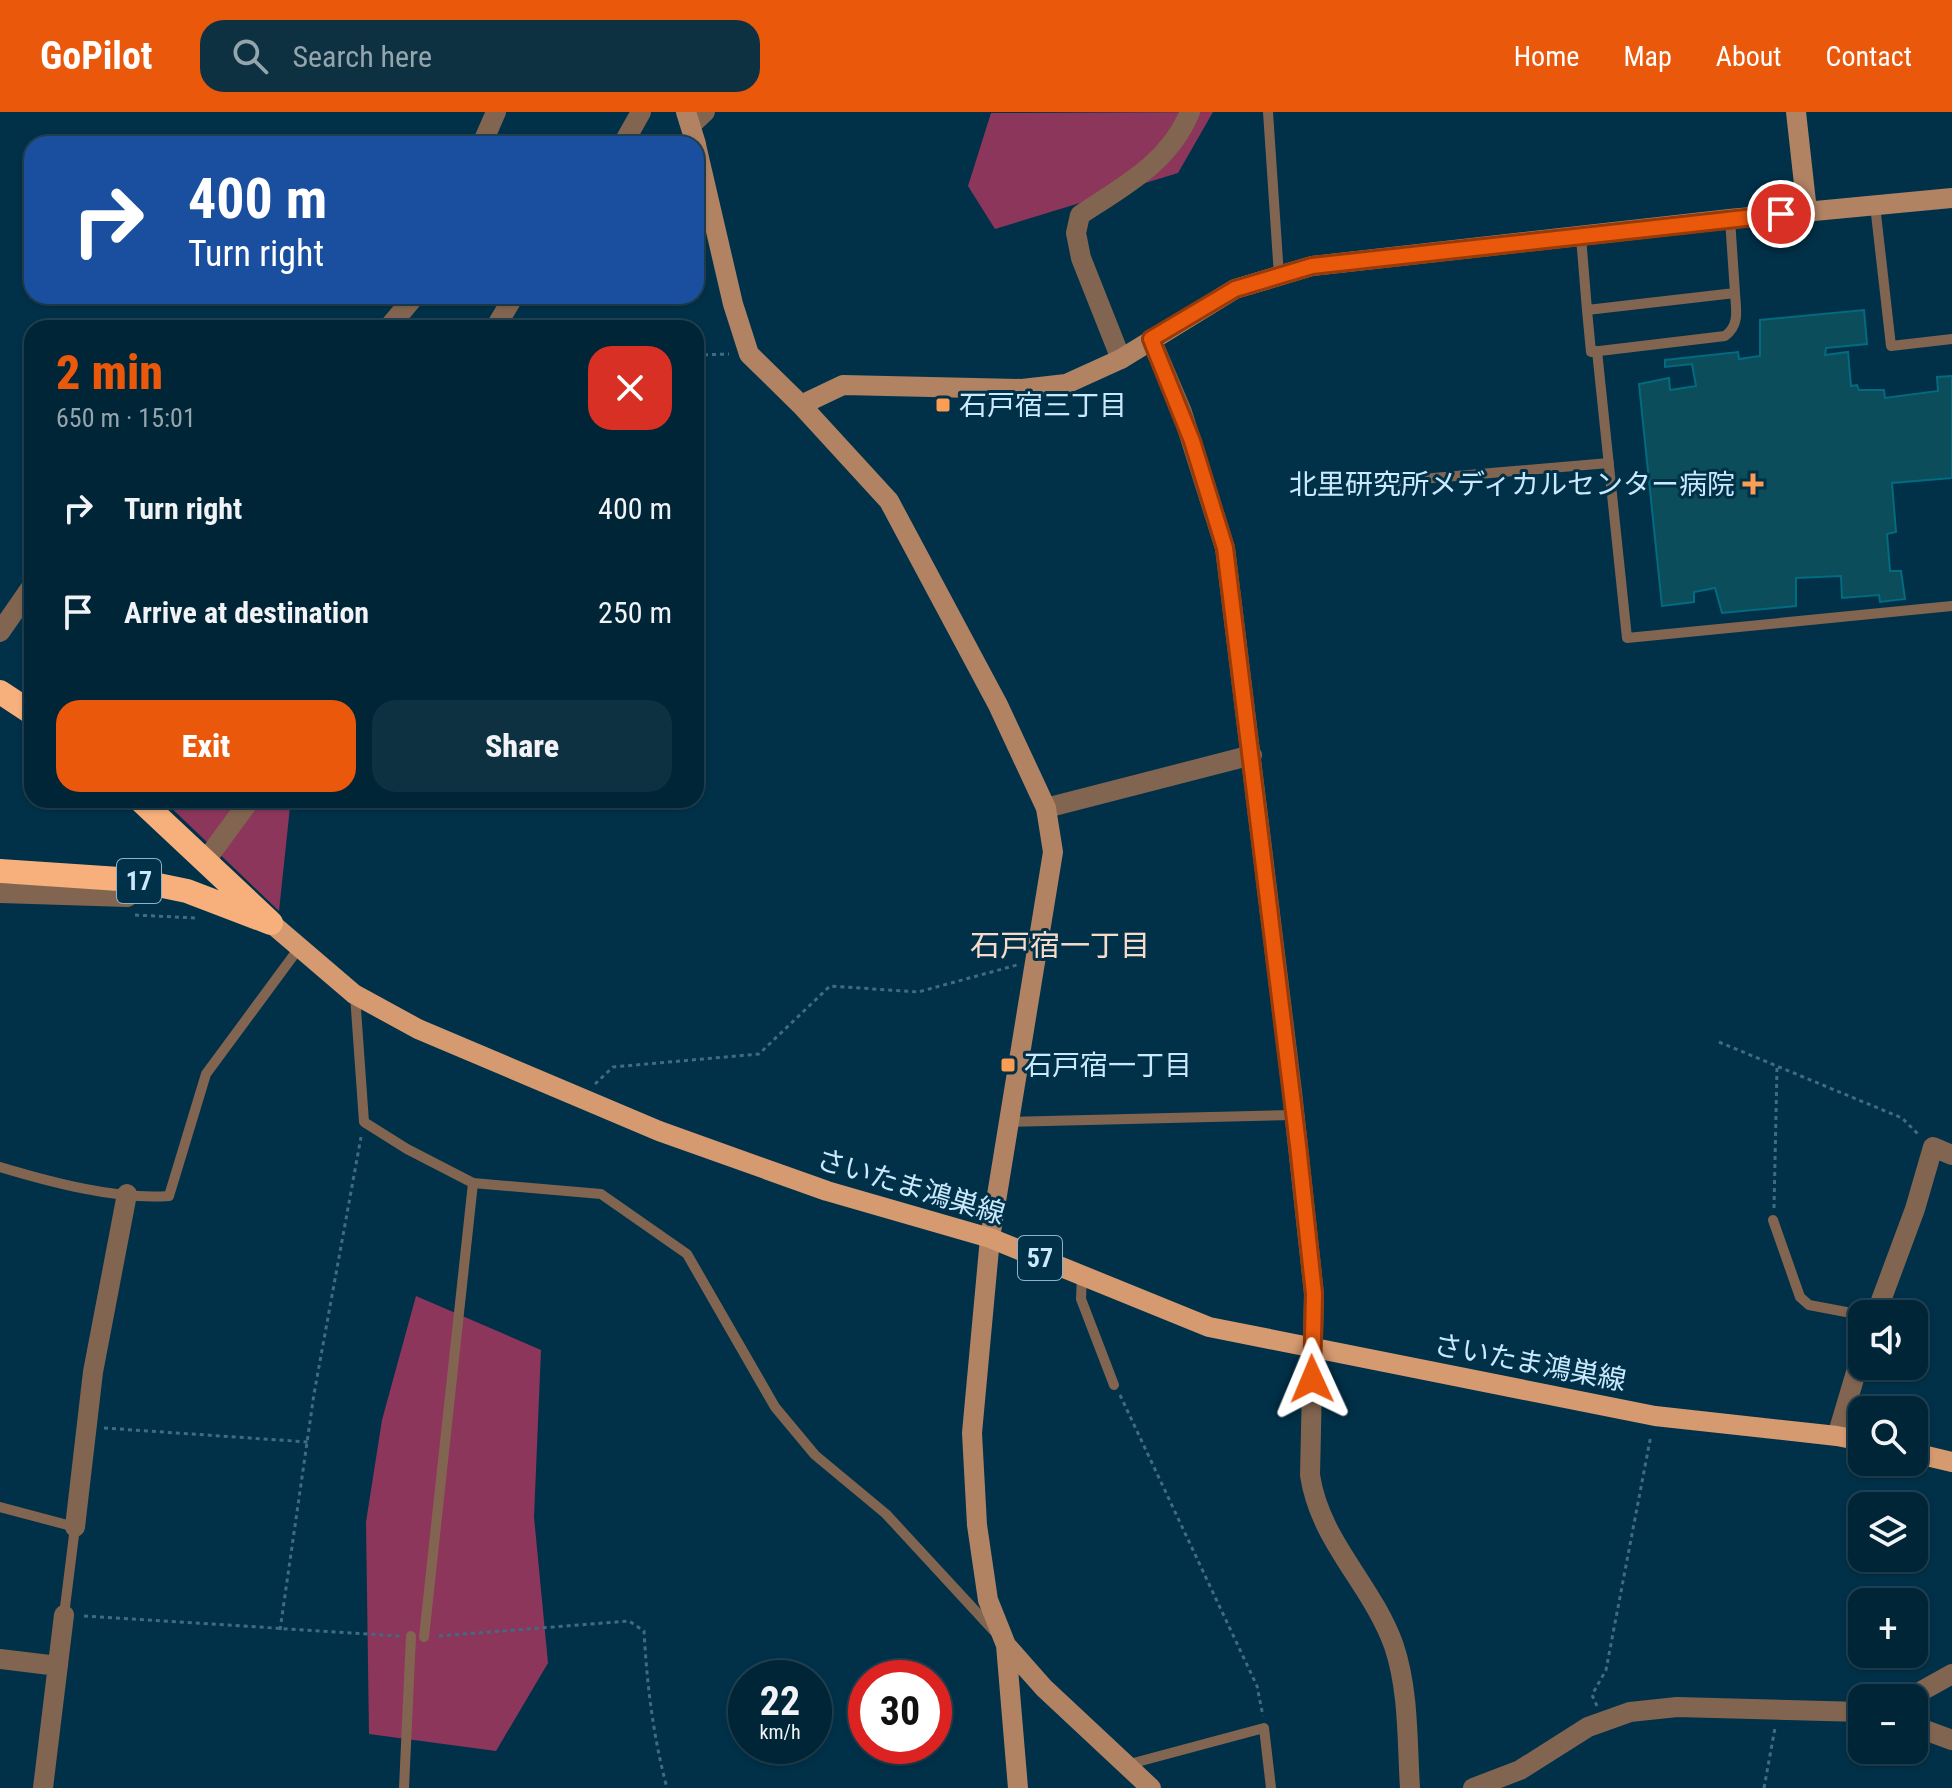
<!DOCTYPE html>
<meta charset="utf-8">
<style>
:root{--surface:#002537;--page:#0e3142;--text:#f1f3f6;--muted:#95a5ad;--line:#224252;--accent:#ea580c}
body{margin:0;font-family:"Roboto Condensed","Noto Sans JP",sans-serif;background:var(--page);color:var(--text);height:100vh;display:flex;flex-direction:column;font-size:30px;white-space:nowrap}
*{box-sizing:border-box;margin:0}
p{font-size:26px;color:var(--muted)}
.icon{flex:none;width:44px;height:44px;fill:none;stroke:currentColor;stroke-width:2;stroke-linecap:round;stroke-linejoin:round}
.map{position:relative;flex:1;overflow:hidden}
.details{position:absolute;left:24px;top:208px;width:680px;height:488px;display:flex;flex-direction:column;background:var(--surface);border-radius:24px;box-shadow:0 2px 6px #0004,0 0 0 2px var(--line)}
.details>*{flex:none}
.banner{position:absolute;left:24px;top:24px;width:680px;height:168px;border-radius:24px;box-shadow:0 2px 6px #0004,0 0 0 2px var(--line);background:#1a4fa0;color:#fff;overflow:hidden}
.tools{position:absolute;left:1848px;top:1188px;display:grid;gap:16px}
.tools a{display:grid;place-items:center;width:80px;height:80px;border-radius:16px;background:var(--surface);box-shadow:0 2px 6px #0004,0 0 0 2px var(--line);font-size:40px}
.speed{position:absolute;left:728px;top:1548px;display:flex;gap:16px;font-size:40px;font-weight:700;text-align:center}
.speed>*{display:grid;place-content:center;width:104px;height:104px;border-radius:50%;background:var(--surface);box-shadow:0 2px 6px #0004,0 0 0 2px var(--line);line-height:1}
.speed small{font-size:20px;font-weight:400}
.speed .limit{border:12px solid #d22;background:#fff;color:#111}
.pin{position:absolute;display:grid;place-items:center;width:68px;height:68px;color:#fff;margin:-34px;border:4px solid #fff;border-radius:50%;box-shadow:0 2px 8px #0007}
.me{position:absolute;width:88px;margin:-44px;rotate:359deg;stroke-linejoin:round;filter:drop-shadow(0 0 6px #0008)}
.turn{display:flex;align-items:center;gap:28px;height:168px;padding:0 32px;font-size:36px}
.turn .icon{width:104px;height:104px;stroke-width:2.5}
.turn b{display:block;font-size:56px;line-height:68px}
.round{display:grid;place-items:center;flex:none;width:84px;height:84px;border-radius:24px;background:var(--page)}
.head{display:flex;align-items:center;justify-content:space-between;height:136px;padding:0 32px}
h1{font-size:48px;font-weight:800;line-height:60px;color:var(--accent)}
.cta{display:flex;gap:16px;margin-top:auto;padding:16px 32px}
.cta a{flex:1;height:92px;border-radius:24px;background:var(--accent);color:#fff;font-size:32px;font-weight:800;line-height:92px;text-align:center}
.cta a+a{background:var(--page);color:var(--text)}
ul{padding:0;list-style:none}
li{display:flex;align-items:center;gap:24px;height:104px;padding:0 32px}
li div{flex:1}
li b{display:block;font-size:30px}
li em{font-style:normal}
header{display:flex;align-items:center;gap:48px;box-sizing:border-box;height:112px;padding:0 40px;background:var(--accent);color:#fff}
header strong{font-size:38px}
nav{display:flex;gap:44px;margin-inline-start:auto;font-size:28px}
.search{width:560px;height:72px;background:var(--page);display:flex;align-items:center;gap:20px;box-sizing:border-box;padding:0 28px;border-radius:24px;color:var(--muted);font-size:30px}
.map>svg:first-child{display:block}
.forest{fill:#8d365c}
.building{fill:#0c4d5b;stroke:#036b7f;stroke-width:2}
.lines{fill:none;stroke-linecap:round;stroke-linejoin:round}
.path{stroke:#406b82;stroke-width:3;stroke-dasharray:4 4;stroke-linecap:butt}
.lane{stroke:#826550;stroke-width:10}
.street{stroke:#826550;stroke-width:20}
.secondary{stroke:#b18363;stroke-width:20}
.primary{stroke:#d69a70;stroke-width:20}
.highway{stroke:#f7b07c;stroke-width:24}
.route-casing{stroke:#983908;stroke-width:20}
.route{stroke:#ea580c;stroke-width:14}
.poi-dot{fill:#fc9d54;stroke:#003149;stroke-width:3}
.labels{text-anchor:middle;stroke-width:6;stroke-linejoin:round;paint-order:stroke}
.shield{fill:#003149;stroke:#8db2c7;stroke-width:2}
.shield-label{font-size:26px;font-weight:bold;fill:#cae9fd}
.poi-label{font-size:28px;fill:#cae9fd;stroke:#003149;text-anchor:start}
.street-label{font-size:28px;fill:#cae9fd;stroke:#003149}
.neighbourhood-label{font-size:30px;fill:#f8dcc9;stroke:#003149}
</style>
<header>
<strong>GoPilot</strong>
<div class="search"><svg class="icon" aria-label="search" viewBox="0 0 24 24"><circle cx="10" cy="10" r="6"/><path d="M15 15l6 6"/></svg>Search here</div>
<nav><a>Home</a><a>Map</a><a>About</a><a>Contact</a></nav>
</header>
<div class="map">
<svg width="1952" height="1676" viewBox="0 0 1952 1676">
<rect width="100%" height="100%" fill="#003149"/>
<path class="forest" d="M 1213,0 L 1178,61 L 995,117 L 968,74 L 991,1 Z
M 163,688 L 282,688 L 290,695 L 279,799 Z
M 416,1184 L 541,1238 L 534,1405 L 548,1551 L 496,1639 L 369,1622 L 366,1410 L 382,1308 Z"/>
<path class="building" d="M 1864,198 L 1867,232 L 1826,236 L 1825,243 L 1848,240 L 1851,274 L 1857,273 L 1859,278 L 1884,278 L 1885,286 L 1938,279 L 1937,265 L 1952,264 L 1952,366 L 1892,371 L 1896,420 L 1887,422 L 1890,459 L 1901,459 L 1905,487 L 1880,490 L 1879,483 L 1842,486 L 1841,464 L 1796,466 L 1796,494 L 1722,501 L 1715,476 L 1694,480 L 1694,490 L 1662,494 L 1639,272 L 1669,266 L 1670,278 L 1696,274 L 1692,252 L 1665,255 L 1665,248 L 1738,240 L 1739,247 L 1760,244 L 1760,208 Z"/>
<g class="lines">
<path class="path" d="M 696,243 L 729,242
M 135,803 L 195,806
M 1719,930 L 1902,1006 L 1918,1022
M 595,972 L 613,955 L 759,942 L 830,874 L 918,880 L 1017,853
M 1774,1096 L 1777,956
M 1120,1283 L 1257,1574 L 1263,1604
M 104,1316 L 308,1330
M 84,1504 L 400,1524
M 280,1518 L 314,1282 L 361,1025
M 439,1524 L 629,1509 L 644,1519 C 647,1573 653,1624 667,1676
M 1597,1594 L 1592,1583 L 1606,1558 L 1651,1323
M 1764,1676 L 1775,1616"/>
<path class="lane" d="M 1268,0 L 1279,164
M 1875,93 L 1891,234 L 1952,227
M 1581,125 L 1587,198 L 1735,181 L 1730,107
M 1587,198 L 1591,240 L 1725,224 C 1740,213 1736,198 1735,181
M 1597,239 L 1627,526 L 1952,494
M 1398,369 L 1609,351
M 355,883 L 364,1010 L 407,1037 L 473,1071 L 601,1082 L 687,1142 L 775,1295 L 815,1343 L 886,1402 L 994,1519
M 1009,1010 L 1295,1003
M 0,1055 C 50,1070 117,1088 169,1084 L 206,962 L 299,836
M 1773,1108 L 1800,1185 L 1809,1193 L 1862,1203
M 1082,1163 L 1081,1187 L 1114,1273
M 0,1395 L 75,1415 L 64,1503
M 424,1525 L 473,1071
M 1126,1653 L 1264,1616 L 1271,1676
M 404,1676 L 411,1524"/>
<path class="street" d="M 691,13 L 705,0
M 482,32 L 496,0
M 623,32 L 641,0
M 388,216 L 415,184
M 495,216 L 514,184
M 1151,227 L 1182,300 L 1225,436 L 1292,980 L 1314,1182 L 1310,1363 C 1320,1430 1372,1472 1394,1534 C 1409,1579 1407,1629 1410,1676
M 1121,247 L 1081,146 L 1076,121 L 1080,103 C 1124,74 1169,51 1190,0
M 0,520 L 32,474
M 1046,696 L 1252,643
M 206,748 L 250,688
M 0,781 L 127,785 L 149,771
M 1876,1202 L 1915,1097 L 1933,1035 L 1952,1043
M 1837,1324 L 1862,1240
M 75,1415 L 93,1260 L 127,1082
M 0,1547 L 58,1554
M 1909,1586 L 1952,1562
M 1914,1614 L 1952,1628
M 43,1676 L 64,1503
M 1473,1676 L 1520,1658 L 1588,1615 L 1630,1600 L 1677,1595 L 1862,1600"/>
<path class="secondary" d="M 686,0 L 696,32
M 1796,0 L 1807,99
M 696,33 L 733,192 L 749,242 L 801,293 L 889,389 L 998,593 L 1046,696 L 1053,740 L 990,1126 L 972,1321 L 977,1413 L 988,1488 L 1006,1533 L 1044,1576 L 1151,1676
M 801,293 L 843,273 L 1022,277 L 1066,272 L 1121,247 L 1235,177 L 1312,154 L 1730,107 L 1952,86
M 1006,1533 L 1018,1676"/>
<path class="primary" d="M 271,811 L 354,882 L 418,917 L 659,1019 L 827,1079 L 990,1126 L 1209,1215 L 1655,1304 L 1837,1324 L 1862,1329
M 1914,1341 L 1952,1350"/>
<path class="highway" d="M 0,580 L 32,601
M 140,688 L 269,809
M 0,759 L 134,768 L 187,779 L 271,811"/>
</g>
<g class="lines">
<defs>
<path id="route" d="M 1312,1267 L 1314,1182 L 1298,1033 L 1225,436 L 1192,329 L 1151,227 L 1235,177 L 1312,154 L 1781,102"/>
</defs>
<use href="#route" class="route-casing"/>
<use href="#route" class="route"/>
</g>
<g class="poi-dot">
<rect x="935" y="285" width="16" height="16" rx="4"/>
<path d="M1749 360h8v8h8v8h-8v8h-8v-8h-8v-8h8z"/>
<rect x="1000" y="945" width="16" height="16" rx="4"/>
</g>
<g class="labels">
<g class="shield">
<rect x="117" y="747" width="44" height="44" rx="6"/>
<rect x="1018" y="1124" width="44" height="44" rx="6"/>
</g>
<g class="shield-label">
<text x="139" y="778">17</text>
<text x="1040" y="1155">57</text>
</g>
<g class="poi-label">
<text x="959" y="303">石戸宿三丁目</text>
<text x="1735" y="382" text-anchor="end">北里研究所メディカルセンター病院</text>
<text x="1024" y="963">石戸宿一丁目</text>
</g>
<g class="street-label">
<text transform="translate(911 1074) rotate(17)" y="10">さいたま鴻巣線</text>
<text transform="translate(1530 1250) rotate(11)" y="10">さいたま鴻巣線</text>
</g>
<g class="neighbourhood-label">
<text x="1060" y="844">石戸宿一丁目</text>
</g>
</g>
</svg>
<div class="tools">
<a><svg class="icon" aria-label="sound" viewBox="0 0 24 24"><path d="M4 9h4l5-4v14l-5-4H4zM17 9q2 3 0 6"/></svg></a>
<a><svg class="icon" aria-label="search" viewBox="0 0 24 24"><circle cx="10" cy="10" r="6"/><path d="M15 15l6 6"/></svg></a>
<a><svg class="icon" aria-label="layers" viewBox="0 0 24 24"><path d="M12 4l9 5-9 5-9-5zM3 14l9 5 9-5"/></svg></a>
<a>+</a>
<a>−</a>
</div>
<div class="speed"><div>22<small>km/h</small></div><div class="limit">30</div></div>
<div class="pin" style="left:1781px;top:102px;background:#d93025"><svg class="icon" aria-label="arrive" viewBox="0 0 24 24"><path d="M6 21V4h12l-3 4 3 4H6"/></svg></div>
<svg class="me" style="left:1312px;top:1267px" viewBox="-20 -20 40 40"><path d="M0-17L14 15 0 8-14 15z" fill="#ea580c" stroke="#fff" stroke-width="4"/></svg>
<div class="banner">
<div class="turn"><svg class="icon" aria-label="right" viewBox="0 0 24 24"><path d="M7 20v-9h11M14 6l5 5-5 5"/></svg><div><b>400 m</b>Turn right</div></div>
</div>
<section class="details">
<div class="head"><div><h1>2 min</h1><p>650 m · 15:01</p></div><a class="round" style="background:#d93025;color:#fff"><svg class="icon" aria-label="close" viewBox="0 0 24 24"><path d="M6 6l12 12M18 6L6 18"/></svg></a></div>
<ul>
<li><svg class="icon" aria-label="right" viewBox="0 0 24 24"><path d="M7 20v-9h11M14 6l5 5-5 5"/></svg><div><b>Turn right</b></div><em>400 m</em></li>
<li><svg class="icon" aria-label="arrive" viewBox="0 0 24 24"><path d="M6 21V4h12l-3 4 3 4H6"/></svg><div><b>Arrive at destination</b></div><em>250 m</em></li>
</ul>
<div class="cta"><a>Exit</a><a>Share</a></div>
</section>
</div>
